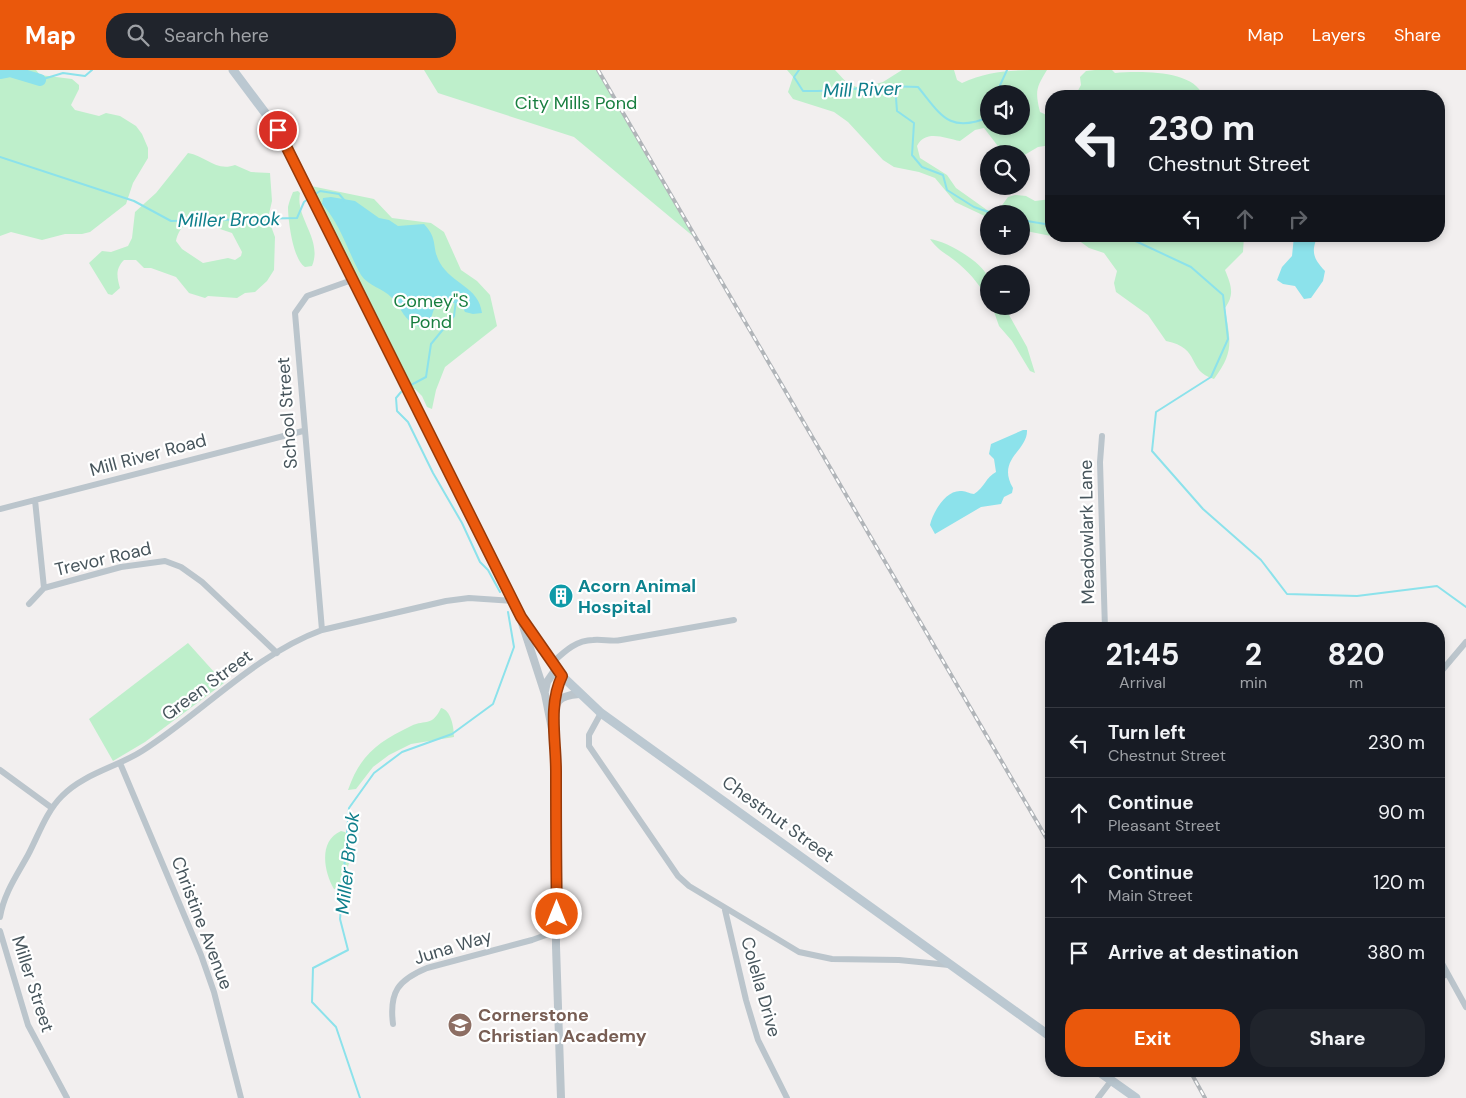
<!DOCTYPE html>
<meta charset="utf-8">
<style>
:root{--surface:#171b24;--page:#20242c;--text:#f1f3f6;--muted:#9ea1a6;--line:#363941;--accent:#ea580c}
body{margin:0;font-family:"DM Sans",sans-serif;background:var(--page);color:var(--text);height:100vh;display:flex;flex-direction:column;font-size:19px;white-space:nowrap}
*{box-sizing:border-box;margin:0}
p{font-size:16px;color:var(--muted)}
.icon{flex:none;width:28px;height:28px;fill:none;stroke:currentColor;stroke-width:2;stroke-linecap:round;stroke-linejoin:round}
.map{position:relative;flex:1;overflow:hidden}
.drawer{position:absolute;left:1045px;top:552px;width:400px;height:455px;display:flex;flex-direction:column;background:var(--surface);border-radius:20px;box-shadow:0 2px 8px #0003}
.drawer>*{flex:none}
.banner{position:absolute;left:1045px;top:20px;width:400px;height:152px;border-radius:20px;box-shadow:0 2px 8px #0003;background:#171b24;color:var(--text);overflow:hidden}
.tools{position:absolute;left:980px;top:15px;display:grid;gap:10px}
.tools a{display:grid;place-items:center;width:50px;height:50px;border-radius:50%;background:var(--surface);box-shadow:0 2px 8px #0003;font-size:25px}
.pin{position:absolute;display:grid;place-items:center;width:42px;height:42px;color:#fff;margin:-21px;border:2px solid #fff;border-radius:50%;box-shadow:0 1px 5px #0007}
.me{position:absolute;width:55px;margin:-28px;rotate:0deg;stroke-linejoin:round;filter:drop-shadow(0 0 4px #0008)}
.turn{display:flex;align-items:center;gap:18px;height:105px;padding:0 20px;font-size:22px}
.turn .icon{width:65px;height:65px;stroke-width:2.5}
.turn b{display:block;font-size:35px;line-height:42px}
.lanes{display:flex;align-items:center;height:48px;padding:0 20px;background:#0003;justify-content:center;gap:25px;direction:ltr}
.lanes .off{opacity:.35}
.eta{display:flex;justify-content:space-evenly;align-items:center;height:85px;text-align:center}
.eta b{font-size:30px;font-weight:700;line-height:35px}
.action{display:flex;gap:10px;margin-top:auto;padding:10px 20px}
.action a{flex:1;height:58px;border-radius:20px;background:var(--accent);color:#fff;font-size:20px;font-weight:700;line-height:58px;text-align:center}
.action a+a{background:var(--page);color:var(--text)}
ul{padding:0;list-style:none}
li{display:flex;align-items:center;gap:15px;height:70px;padding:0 20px;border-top:1px solid var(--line)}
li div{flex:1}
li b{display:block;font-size:19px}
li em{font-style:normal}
header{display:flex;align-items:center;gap:30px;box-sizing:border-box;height:70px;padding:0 25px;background:var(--accent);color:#fff}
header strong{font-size:24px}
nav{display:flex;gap:28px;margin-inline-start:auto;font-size:18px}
.search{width:350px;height:45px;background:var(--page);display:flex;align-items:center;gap:12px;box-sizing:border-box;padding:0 18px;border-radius:20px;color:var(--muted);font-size:19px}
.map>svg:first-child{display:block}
.green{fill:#beefcb;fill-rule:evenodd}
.water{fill:#8ce2eb}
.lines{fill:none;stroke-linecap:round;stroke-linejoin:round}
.stream{stroke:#8ce2eb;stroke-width:2}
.river{stroke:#8ce2eb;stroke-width:12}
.minor{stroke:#bbc5cc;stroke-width:6}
.tertiary{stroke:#bbc5cc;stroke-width:8}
.secondary{stroke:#bbc8d1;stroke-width:9}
.rail-casing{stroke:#b1b5b9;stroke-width:4}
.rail{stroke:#fff;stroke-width:2;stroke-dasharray:5.5;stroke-linecap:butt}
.route-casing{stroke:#983908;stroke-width:12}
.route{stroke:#ea580c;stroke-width:9}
.labels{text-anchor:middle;stroke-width:4.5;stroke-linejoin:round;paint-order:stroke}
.park-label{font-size:18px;fill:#187e3f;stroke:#fff}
.street-label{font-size:18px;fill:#47555c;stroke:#fff}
.culture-label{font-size:18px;font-weight:bold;fill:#0d838f;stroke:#fff;text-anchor:start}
.education-label{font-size:18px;font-weight:bold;fill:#785e54;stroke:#fff;text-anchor:start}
.water-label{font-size:19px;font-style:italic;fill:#0f7f8b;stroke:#fff}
</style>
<header>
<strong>Map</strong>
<div class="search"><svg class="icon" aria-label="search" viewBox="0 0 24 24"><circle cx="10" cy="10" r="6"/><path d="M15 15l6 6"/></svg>Search here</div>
<nav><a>Map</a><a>Layers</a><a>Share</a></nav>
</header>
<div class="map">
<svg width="1466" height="1028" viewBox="0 0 1466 1028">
<rect width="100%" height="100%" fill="#f2efef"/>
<path class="green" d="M 0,0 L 36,0 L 40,5 L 72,9 L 79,15 L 79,19 L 71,35 L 75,40 L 99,46 L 106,43 L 120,46 L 136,56 L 142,64 L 148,78 L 148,88 L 133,113 L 126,134 L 90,162 L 82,164 L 65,164 L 42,170 L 11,162 L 0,166 Z
M 424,0 L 597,0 L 694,167 L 574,67 L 438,23 Z
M 787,0 L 835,0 L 848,14 L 866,20 L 872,15 L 883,12 L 902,0 L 954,0 L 957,10 L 962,13 C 990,0 1016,0 1047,0 C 1036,18 1035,21 1040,42 L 1051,47 L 1051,75 L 1038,77 L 1021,87 L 1021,84 L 1004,84 L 984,58 L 975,60 L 960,71 C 945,68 925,59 917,76 L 920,88 L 947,105 L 956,118 L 987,140 L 994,141 L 1000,138 L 1008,127 L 1015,125 L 1026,126 L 1035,131 L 1051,129 L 1051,166 L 1021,160 L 1021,144 L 989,144 L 989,148 L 955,132 L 935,108 L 919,102 L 894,97 L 883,90 L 848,52 L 834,42 L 793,29 L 788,22 L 793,7 ZM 989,24 L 1021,24 L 1021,56 L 989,56 Z
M 1095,0 L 1112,0 L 1115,3 C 1140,1 1194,0 1203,26 L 1075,26 L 1081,15 L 1080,7 L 1086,1 Z
M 188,83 C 206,86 216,102 235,95 L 251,102 L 270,103 L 272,131 L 268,148 L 275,167 L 274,200 L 267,211 L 255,222 L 245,223 L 237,228 L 208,226 L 205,228 L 189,223 L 176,207 L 151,198 L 144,198 L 136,190 L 124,190 C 115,199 117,207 120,218 L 112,225 L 108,224 L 89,193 L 102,181 L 111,182 L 128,176 L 132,168 L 135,142 L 156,123 ZM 199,152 L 232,163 L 242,182 L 241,186 L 235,190 L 228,188 L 203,193 L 182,179 L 176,171 C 179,157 186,153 199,152 Z
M 311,116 L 374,129 L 392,148 L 431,153 L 444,162 L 461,200 L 477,211 L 490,225 L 497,256 L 445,297 L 436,320 L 432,339 L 427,337 L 422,326 L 415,319 L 412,320 Z
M 298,121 L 300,123 C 295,148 323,169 312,196 L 305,197 C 293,190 288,150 288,137 C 289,132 291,127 293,122 Z
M 1060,166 L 1244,166 L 1243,182 L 1225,200 C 1231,215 1235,224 1225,238 C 1230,271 1235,281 1214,309 C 1186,301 1202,278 1166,271 L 1148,245 L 1116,222 L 1114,213 L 1117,201 L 1104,183 L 1089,178 L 1074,167 Z
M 930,169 C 946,171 981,191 988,207 C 991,213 989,224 989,231 C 981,217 972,205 959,194 C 949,185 938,181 930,169 Z
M 992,236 L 1004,236 L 1027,277 L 1035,303 L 1030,301 L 1012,271 L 999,256 Z
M 188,573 L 224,613 L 145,672 L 113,691 L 89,649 Z
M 441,638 C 451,640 454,657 454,667 L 411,674 L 389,685 L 373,697 L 356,719 L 348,720 C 360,685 378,672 411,656 C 426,649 432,657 441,638 Z
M 341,761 L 345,762 L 353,771 C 351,789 347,804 338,819 L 334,819 C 324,802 318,771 341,761 Z"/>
<path class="water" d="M 331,127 L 355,131 L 379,148 L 389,150 L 398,156 L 424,154 C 439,170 431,177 440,193 C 452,214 479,217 482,243 L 473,244 L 465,242 L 461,234 L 445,232 L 435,236 L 431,248 L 420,257 C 402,249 404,241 392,228 C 383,218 368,216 361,205 C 348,182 340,153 322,134 L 323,128 Z
M 1294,166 L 1323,166 L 1316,170 C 1311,184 1315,190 1325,201 L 1323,211 L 1311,228 L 1304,229 L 1295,216 L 1283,214 L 1277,210 L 1282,197 L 1292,186 Z
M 1023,360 L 1027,360 C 1028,381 996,389 1013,418 L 1012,423 L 1004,427 L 1001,434 L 981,437 L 935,464 L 930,455 C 933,442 946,419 962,421 C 966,421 970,424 974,424 C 984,418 986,407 996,402 L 994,389 L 989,384 L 991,374 Z"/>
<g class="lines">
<path class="stream" d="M 799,0 L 794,7 L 803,21 C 842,22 879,14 918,17 C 941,45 949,64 989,47
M 40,10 L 63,3 L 85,6 L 92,0
M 895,15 L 897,41 L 914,53 L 912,85 L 922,97 L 943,105 L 947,120 L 974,137 L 994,144
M 996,24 L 1007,0
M 0,87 L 134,131 L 171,151 L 297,148 L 304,132 L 308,129
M 314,125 L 320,121 L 339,124 L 345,131
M 1021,150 L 1051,155
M 1118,166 L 1129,168 L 1191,197 L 1223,225 L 1228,269 L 1211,307 L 1156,342 L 1152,381 L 1203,439 L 1261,490 L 1287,524 L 1357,526 L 1437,516 L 1466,537
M 411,315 L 426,307 L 431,274 L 454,246 L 456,230
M 401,322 L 396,328 L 397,341 L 408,352 L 433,403 L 462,453 L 480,492 L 488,500 L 500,522
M 360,1028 L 336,957 L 312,932 L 313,898 L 348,880 L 340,849 L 349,738 L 374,703 L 402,682 L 452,664 L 493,634 L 514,577 L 508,542"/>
<path class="river" d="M 0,3 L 10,1 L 40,10"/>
<path class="minor" d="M 1102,366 L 1100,392 L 1105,559
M 35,430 L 44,518
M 0,439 L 303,361
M 29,534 L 44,518 L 121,497 L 165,491 L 181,497 L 202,512 L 277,583
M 322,560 L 295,243 L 307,226 L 352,210
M 552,593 C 564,582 576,570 593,570 C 603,569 612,572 621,570 L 734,550
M 1439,604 L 1466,572
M 601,643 L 589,665 L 589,676 L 678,806 L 689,816 L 799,882 L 832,889 L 899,890 L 949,895
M 120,693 L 201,885 L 214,922 L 241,1028
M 0,700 L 52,738
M 725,840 L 746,930 L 758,970 L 787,1028
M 0,847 C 4,823 17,805 28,785 C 39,764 46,742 62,726 C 83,704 117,697 142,681 C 202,643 254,585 322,560 L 446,531 L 469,528 L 513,531
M 0,861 L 28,955 L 67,1028
M 1439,888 L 1466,937
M 1439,908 L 1447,904
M 393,954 C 389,922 398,910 427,898 L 532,870 L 557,861
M 1098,1028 L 1111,1011"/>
<path class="tertiary" d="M 521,550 L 545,624 L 553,664 L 556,693 L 556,876 L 561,1028
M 545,621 L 547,612 L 556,599
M 555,634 L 558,614 L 562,606
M 554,652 C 555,631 557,626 579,624"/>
<path class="secondary" d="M 233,0 L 278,60 L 521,547 L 562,606 L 601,643 L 1051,967
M 1098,1001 L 1136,1028"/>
<defs>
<path id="rail" d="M 598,0 L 1051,776
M 1190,1001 L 1205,1028"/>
</defs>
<use href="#rail" class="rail-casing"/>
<use href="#rail" class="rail"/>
</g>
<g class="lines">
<defs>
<path id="route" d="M 278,60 L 521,547 L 562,606 C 548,635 556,670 556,701 C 556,749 556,797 557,844"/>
</defs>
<use href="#route" class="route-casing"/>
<use href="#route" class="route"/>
</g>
<defs>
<symbol id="building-disc" viewBox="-11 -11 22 22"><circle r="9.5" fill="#0f9aa8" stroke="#fff"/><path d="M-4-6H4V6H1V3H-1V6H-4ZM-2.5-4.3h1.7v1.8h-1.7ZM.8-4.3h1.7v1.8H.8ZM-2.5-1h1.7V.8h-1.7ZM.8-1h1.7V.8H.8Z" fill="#fff"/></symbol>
<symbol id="school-disc" viewBox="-11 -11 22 22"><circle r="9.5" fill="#8d6e63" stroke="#fff"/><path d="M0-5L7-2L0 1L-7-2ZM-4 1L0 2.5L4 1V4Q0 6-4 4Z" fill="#fff"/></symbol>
</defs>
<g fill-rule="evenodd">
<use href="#building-disc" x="547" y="512" width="28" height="28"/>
<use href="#school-disc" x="446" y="941" width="28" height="28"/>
</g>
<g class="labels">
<g class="park-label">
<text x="576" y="39">City Mills Pond</text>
<text x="431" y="237">Comey"S<tspan x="431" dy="21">Pond</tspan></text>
</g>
<g class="street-label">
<text transform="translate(287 343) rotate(-94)" y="6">School Street</text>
<text transform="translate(148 385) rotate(-15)" y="6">Mill River Road</text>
<text transform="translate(1087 462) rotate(-91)" y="6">Meadowlark Lane</text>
<text transform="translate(103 489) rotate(-13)" y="6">Trevor Road</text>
<text transform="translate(207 615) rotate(-36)" y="6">Green Street</text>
<text transform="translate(778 749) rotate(36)" y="6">Chestnut Street</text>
<text transform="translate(202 853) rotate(69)" y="6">Christine Avenue</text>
<text transform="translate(453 877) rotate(-17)" y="6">Juna Way</text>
<text transform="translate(33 914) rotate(72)" y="6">Miller Street</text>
<text transform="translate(761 917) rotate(74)" y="6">Colella Drive</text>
</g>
<g class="culture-label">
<text x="578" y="522">Acorn Animal<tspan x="578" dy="21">Hospital</tspan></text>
</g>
<g class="education-label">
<text x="478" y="951">Cornerstone<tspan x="478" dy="21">Christian Academy</tspan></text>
</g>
<g class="water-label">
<text transform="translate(862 19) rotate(-2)" y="7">Mill River</text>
<text transform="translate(229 149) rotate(-1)" y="7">Miller Brook</text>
<text transform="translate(347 793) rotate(-84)" y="7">Miller Brook</text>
</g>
</g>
</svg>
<div class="tools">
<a><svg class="icon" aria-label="sound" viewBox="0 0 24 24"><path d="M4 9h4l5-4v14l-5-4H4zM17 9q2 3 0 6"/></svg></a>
<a><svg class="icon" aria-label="search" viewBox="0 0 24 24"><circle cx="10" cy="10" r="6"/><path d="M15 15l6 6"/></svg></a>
<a>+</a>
<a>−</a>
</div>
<div class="pin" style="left:278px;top:60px;background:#d93025"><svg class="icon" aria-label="arrive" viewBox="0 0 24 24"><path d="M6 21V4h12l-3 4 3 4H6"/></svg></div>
<svg class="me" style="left:557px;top:844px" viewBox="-20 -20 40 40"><circle r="17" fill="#ea580c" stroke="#fff" stroke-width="3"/><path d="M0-11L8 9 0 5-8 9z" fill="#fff"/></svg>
<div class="banner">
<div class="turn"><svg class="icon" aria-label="left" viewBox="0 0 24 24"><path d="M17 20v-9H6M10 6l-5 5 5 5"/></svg><div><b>230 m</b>Chestnut Street</div></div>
<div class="lanes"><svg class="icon" aria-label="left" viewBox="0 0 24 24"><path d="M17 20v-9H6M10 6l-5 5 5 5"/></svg><svg class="icon off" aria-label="ahead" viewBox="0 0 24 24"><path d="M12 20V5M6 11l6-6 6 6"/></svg><svg class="icon off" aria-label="right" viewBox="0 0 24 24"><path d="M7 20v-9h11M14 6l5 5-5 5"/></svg></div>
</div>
<section class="drawer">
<div class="eta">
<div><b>21:45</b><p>Arrival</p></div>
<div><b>2</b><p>min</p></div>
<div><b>820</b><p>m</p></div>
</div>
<ul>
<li><svg class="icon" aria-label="left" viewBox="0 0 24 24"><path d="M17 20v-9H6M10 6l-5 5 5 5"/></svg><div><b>Turn left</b><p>Chestnut Street</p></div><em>230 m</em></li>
<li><svg class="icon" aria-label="ahead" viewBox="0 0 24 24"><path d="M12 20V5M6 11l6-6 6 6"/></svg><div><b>Continue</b><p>Pleasant Street</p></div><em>90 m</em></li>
<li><svg class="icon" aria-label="ahead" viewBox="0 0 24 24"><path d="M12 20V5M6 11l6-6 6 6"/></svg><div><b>Continue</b><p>Main Street</p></div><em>120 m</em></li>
<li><svg class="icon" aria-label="arrive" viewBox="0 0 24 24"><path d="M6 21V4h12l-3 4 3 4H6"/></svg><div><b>Arrive at destination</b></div><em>380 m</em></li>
</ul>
<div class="action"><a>Exit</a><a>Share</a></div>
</section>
</div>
